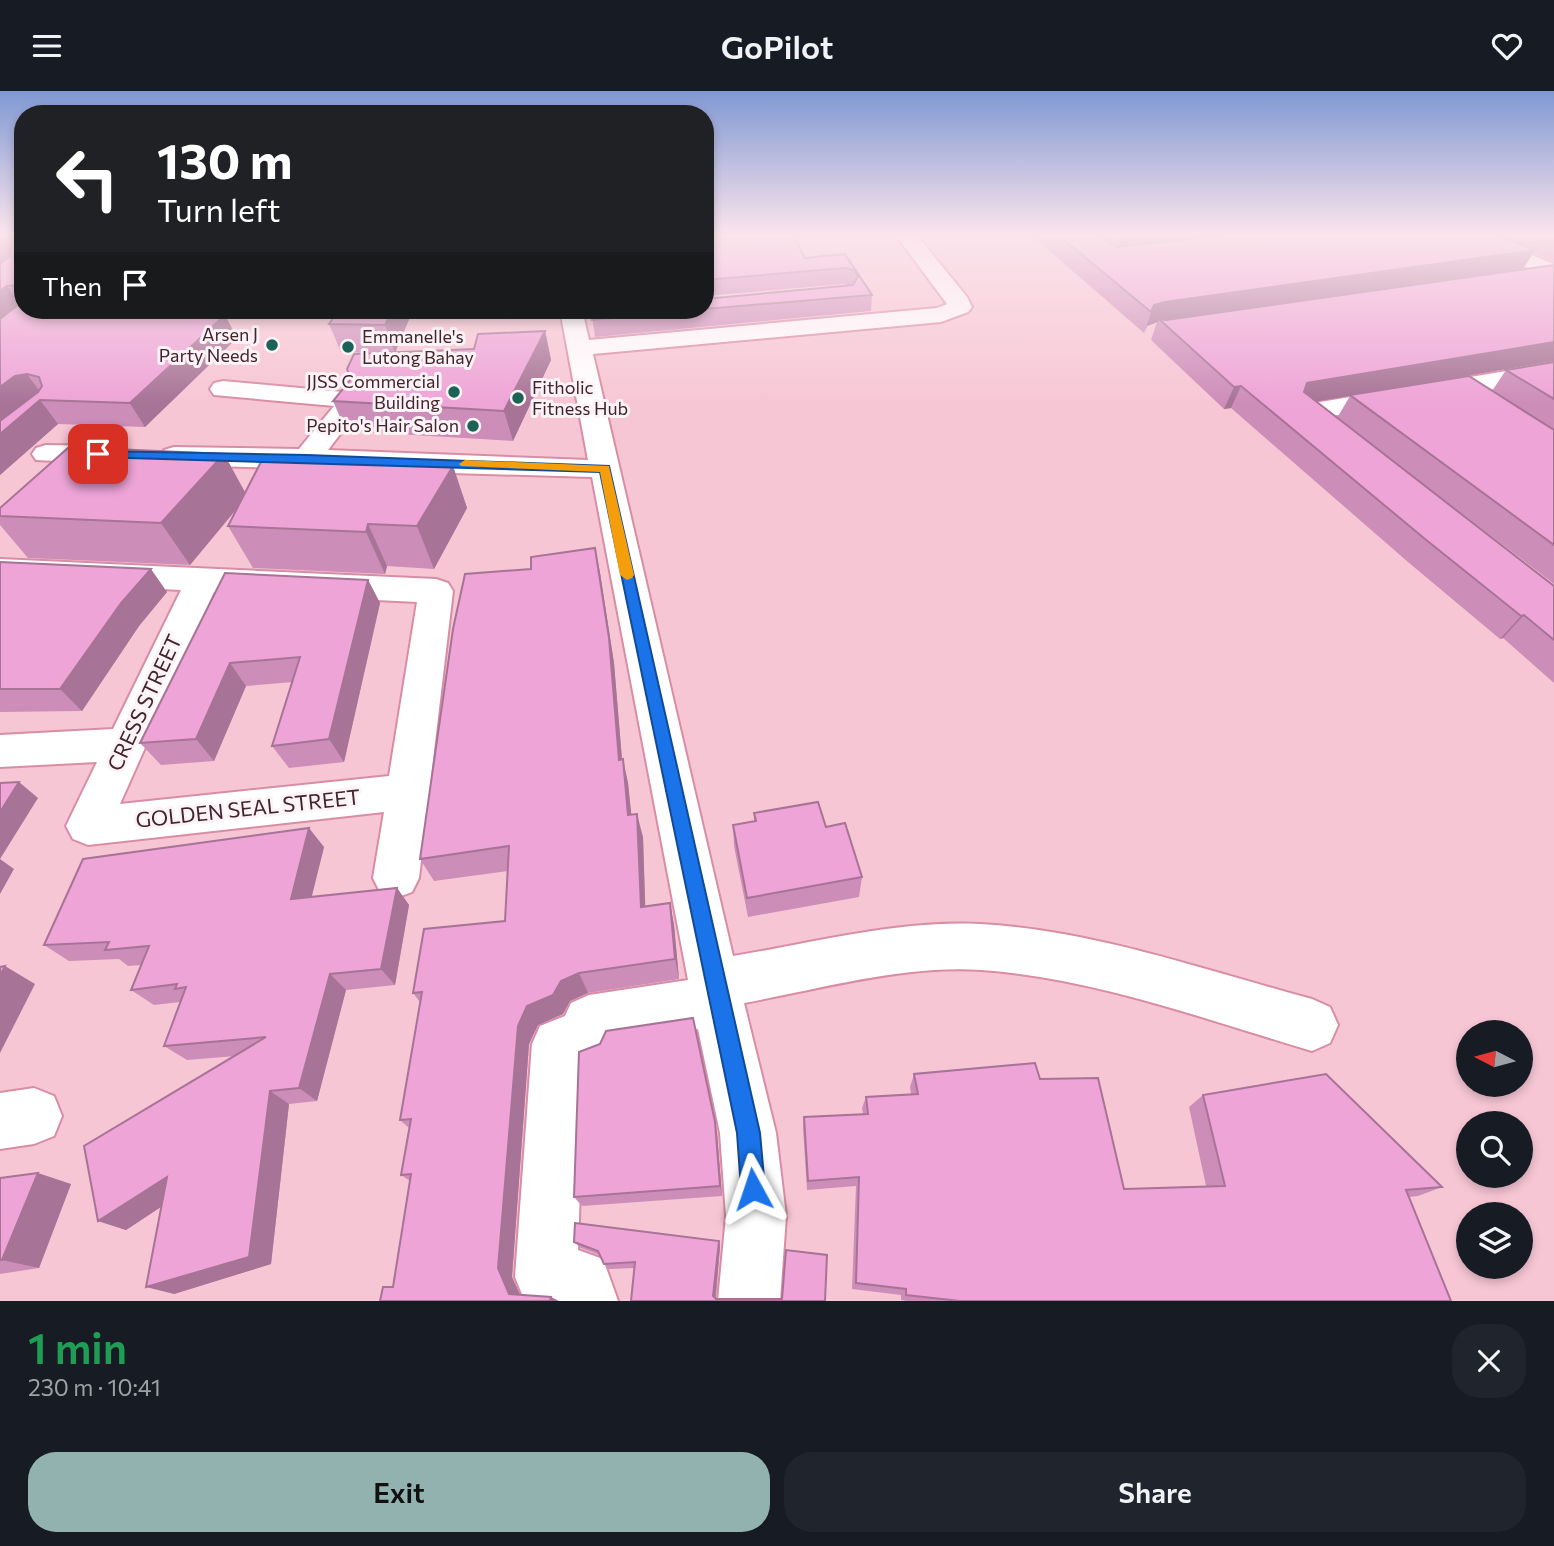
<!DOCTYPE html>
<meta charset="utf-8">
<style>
:root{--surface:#171b24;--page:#20242c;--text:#f1f3f6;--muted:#9ea1a6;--accent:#91b2ae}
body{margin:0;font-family:Commissioner,sans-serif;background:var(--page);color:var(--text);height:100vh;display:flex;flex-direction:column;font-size:26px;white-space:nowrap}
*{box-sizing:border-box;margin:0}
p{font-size:23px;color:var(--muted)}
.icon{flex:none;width:38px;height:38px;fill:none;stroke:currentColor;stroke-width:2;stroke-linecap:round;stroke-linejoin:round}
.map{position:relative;height:1210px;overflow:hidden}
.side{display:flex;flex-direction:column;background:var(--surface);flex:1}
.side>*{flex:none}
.top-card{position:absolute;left:14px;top:14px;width:700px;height:214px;border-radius:28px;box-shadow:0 4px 10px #0003;background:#202124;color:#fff;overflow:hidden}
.needle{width:46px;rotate:276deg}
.buttons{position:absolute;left:1456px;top:929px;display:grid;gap:14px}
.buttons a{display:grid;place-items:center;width:77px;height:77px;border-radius:50%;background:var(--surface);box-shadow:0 4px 10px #0003;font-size:35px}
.pin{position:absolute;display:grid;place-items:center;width:60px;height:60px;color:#fff;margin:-30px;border-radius:14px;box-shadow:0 4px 10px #0006}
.me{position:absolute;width:77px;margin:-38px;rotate:355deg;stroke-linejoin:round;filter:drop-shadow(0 0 5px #0008)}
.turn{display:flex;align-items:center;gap:24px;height:147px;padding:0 28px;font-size:32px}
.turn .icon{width:91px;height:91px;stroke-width:2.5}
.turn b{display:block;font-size:49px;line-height:60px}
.then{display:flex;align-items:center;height:66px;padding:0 28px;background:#0003;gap:14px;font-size:26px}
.round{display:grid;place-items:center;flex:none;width:74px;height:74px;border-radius:28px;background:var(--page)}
.overview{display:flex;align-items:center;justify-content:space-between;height:119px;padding:0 28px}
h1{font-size:42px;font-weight:600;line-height:52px;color:#1e9e55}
.button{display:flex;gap:14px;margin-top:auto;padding:14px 28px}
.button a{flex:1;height:80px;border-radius:28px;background:var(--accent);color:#111;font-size:28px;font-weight:600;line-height:80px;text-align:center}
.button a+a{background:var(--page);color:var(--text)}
header{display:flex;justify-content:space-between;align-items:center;height:91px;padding:0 28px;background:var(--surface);font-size:32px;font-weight:600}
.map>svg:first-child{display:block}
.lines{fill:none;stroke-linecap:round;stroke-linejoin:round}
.minor-casing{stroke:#d98da5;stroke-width:4}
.minor{fill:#fff;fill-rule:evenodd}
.wall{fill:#cd8db9}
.shaded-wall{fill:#a77396}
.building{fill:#eea4d7;stroke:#a77396;stroke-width:2}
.route{fill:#1a73e8;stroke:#114b97;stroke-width:2}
.slow{fill:#f59e0b}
.poi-dot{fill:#1c6357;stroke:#fcf3f6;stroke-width:2.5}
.labels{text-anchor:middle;stroke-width:6;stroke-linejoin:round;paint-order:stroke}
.far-poi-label{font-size:18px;fill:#42242e;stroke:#fcf3f6;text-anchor:end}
.street-label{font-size:21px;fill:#42242e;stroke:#fcf3f6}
</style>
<header><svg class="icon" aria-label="menu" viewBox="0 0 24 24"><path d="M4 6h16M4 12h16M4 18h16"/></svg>GoPilot<svg class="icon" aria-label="heart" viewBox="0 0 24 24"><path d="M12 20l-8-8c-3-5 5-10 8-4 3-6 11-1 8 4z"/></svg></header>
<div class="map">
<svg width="1554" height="1210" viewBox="0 0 1554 1210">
<rect width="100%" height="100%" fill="#f7c6d4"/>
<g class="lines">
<defs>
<path id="minor" d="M 895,143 L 916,143 L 967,206 L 972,216 L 968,221 L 941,231 L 593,263 L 733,865 C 813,852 898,829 980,833 C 1093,839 1204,879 1312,908 L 1330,916 L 1338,934 L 1330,952 L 1312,960 C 1204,928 1094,887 981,879 C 902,874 821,898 744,912 L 776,1042 L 786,1125 L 780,1210 L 718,1210 L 726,1125 L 720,1042 L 698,938 L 610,952 L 605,964 L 584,973 L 578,1159 L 603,1168 L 618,1210 L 530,1210 L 524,1208 L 515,1186 L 532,953 L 540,935 L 565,925 L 571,912 L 589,904 L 688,889 L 592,386 L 174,374 L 164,371 L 160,365 L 164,359 L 174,356 L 299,358 L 334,315 L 214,304 L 210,298 L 214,292 L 223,290 L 343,301 L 347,308 L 357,310 L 361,316 L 328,359 L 588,369 L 560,219 L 582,219 L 589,249 L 937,217 L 947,213 Z
M 1453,143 L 1480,143 L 1554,173 L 1554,188 L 1456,147 Z
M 1554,272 L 1554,288 L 1308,329 L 1298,327 L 1294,321 L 1298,315 L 1308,313 Z
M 46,354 L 114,355 L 124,358 L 128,364 L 124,370 L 114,373 L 36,369 L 32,363 L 36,357 Z
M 0,468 L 436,488 L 448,492 L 453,500 L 419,787 L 412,801 L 396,807 L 380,801 L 373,787 L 384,721 L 88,754 L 73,748 L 66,735 L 97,671 L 0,676 L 0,644 L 113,638 L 181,499 L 0,490 ZM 214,501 L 417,511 L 389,685 L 120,713 Z
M 34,997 L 54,1005 L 62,1025 L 54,1045 L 34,1053 L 0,1058 L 0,1002 Z"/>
</defs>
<use href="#minor" class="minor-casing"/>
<use href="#minor" class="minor"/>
</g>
<path class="wall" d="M 0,143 L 23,143 L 23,219 L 100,219 L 98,221 L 225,224 L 237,247 L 145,336 L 58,333 L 0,384 Z
M 705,143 L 805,167 L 845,163 L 872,204 L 871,220 L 595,246 L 591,219 L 848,194 L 844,193 L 705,205 Z
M 1030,143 L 1097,143 L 1110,153 L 1114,154 L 1097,143 L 1554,143 L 1554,170 L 1533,162 L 1522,179 L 1364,302 L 1492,300 L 1506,279 L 1554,271 L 1554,493 L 1337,327 L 1350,305 L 1316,310 L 1554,495 L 1554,592 L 1503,547 L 1500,548 L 1408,471 L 1231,317 L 1224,318 L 1151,249 L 1157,231 L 1147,235 L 1144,242 Z
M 339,219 L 413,219 L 395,261 L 474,258 L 545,240 L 551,269 L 513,350 L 346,340 L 333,310 L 381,262 L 341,261 L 329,233 Z
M 224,363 L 245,401 L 453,375 L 467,417 L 434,478 L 387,475 L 385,483 L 253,477 L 228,435 L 236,419 L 190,474 L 28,467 L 0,434 L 0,417 Z
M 595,457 L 600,482 L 614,572 L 622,668 L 628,692 L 631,724 L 643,746 L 645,816 L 670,812 L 674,834 L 679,888 L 588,902 L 570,910 L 563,923 L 538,934 L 529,953 L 512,1186 L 520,1204 L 393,1196 L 410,1090 L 401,1084 L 409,1037 L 400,1029 L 420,911 L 413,902 L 505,830 L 508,780 L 434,790 L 420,768 L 531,478 Z
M 0,471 L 167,501 L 139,535 L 82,620 L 0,621 Z
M 225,482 L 368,489 L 380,512 L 344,671 L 289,677 L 272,655 L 293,591 L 246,595 L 214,670 L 161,674 L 140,652 Z
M 754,722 L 826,736 L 862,786 L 859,806 L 748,826 L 734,755 L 733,734 L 754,730 Z
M 324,756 L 311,806 L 397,797 L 409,814 L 395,894 L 346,899 L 317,1010 L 289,1013 L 271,1173 L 174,1203 L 161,1116 L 126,1139 L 98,1130 L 236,965 L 187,969 L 164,955 L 180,911 L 154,914 L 131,899 L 141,874 L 128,875 L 119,868 L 69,870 L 44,854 Z
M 914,983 L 1040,988 L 1124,1098 L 1206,1095 L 1189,1016 L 1203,1004 L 1442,1096 L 1418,1105 L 1409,1106 L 1451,1210 L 907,1210 L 901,1209 L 901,1204 L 852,1198 L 856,1095 L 807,1099 L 803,1037 L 804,1026 L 863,1023 L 862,1017 L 866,1006 L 911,1003 L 910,996 Z
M 717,1042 L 722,1105 L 582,1115 L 574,1106 Z
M 0,1087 L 71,1093 L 39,1177 L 0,1183 Z
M 719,1150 L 720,1156 L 716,1208 L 825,1210 L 631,1210 L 635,1177 L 609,1178 L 604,1173 L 600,1164 L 581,1157 L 574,1151 Z"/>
<path class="shaded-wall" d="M 1122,143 L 1242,143 L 1118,157 Z
M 11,145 L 23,163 L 0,178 L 0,146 Z
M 1535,159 L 1522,179 L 1162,231 L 1159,228 L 1158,231 L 1147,235 L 1144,242 L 1154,214 L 1165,211 Z
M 7,195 L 22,217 L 0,234 L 0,200 Z
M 60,219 L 100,219 L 73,243 L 59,220 Z
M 392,219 L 413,219 L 395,262 L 385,234 Z
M 225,224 L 237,247 L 145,336 L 130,312 Z
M 545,240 L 551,269 L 513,350 L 504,320 Z
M 1554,251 L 1554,270 L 1296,314 L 1307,292 Z
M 27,283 L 44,306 L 0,335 L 0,296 L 15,285 Z
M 1241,295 L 1231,317 L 1224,318 L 1234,296 Z
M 40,309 L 58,333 L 0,384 L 0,343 Z
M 224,363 L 247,405 L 190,474 L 161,432 Z
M 453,375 L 467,417 L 434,478 L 417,435 Z
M 368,433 L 387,475 L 385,483 L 366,441 Z
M 595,457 L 600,482 L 614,572 L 624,693 L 619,669 Z
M 151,478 L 167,501 L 139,535 L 82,620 L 60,598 L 121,512 Z
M 368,489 L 380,512 L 344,671 L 329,648 Z
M 1524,524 L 1503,547 L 1500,548 L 1521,525 Z
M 230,572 L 246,595 L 214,670 L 196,648 Z
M 623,668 L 628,692 L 634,748 L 628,724 Z
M 19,691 L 38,707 L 0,768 L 14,778 L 0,803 L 0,721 Z
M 637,723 L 643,746 L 646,838 L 641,816 Z
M 309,737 L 324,756 L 307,825 L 291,808 Z
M 397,797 L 409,814 L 395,894 L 381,878 Z
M 670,812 L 674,834 L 679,888 L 675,868 Z
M 5,875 L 35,893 L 0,962 L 0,885 Z
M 579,882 L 588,902 L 570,910 L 563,923 L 538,934 L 529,953 L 512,1186 L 523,1210 L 509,1203 L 498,1177 L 518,935 L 527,915 L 561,890 Z
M 330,883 L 346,899 L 317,1010 L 299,997 Z
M 270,1000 L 289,1013 L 271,1173 L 174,1203 L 146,1196 Z
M 715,1031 L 717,1042 L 722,1105 L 720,1095 Z
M 38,1082 L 71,1093 L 39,1177 L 2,1169 Z
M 167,1086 L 191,1096 L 126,1139 L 98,1130 Z
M 719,1150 L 720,1156 L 715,1210 L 713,1205 Z
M 551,1206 L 559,1210 L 550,1210 Z"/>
<path class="building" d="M 0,143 L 23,143 L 23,194 L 7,195 L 0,200 L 0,173 L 10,165 L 11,145 L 0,146 Z
M 705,143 L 793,143 L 805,167 L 845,163 L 872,204 L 705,218 L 705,208 L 853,194 L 858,185 L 854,179 L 845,177 L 705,189 Z
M 1057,143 L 1097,143 L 1110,153 L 1119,156 L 1231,143 L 1496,143 L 1535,159 L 1165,211 L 1154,214 L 1151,221 Z
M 1554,174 L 1554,251 L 1307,292 L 1304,301 L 1554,495 L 1554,549 L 1524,524 L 1521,525 L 1425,448 L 1241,295 L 1234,296 L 1159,228 L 1166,229 Z
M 23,210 L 23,219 L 60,219 L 59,220 L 225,224 L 130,312 L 40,309 L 0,343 L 0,330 L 38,301 L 42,295 L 39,286 L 27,283 L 15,285 L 0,296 L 0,228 Z
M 339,219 L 392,219 L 385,234 L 329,233 Z
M 591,219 L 702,219 L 592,229 Z
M 545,240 L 504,320 L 333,310 L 351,288 L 347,278 L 354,263 L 474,258 L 478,243 Z
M 1554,271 L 1554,308 L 1506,279 Z
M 1469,285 L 1554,339 L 1554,454 L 1350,304 Z
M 69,356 L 224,363 L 161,432 L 0,425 L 0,417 Z
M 264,365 L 453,375 L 417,435 L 368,433 L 366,441 L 228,435 Z
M 595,457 L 609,547 L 619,669 L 623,668 L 628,724 L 637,723 L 641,816 L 670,812 L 675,868 L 579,882 L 561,890 L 553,904 L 527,915 L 518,935 L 498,1177 L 509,1203 L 551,1206 L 550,1210 L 380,1210 L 383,1196 L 393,1196 L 411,1083 L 401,1084 L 411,1028 L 400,1029 L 422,901 L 413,902 L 424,838 L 505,830 L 509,755 L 420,768 L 453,538 L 465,483 L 531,478 L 531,466 Z
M 0,471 L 151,478 L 121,512 L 60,598 L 0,598 Z
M 225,482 L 368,489 L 329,648 L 272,655 L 300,566 L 230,572 L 196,648 L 140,652 Z
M 19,691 L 0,721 L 0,692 Z
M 818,711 L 826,736 L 845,732 L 862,786 L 747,807 L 733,734 L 756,730 L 754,722 Z
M 309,737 L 291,808 L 397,797 L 381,878 L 330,883 L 299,997 L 270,1000 L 249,1166 L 146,1196 L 167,1086 L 98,1130 L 84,1055 L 266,946 L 164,955 L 186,896 L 175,898 L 177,893 L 131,899 L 149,855 L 105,859 L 109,851 L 44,854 L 83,768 Z
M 5,875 L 0,885 L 0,876 Z
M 693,927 L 715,1031 L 720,1095 L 574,1106 L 579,961 L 600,953 L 606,940 Z
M 1035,972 L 1040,988 L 1098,987 L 1124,1098 L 1225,1095 L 1203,1004 L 1326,983 L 1442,1096 L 1406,1099 L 1451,1210 L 960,1210 L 906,1204 L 906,1198 L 856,1192 L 859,1086 L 808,1090 L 804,1026 L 868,1023 L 866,1006 L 918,1003 L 914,983 Z
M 38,1082 L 2,1169 L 0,1169 L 0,1087 Z
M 575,1132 L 719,1150 L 713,1205 L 716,1208 L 782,1208 L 786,1159 L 827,1164 L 825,1210 L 631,1210 L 635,1171 L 604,1173 L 598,1160 L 574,1151 Z"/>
<linearGradient id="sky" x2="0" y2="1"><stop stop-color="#8098d3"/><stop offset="0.46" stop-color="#fbe5ec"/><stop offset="1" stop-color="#fbe5ec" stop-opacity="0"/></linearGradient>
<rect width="1554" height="312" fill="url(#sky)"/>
<path class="route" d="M 98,360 L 307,364 L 609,375 L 760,1042 L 765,1098 L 762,1106 L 753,1110 L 745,1106 L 741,1098 L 737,1042 L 600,381 L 94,366 L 92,363 Z"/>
<path class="slow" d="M 465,369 L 609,375 L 634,484 L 632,487 L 627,489 L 620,484 L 600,381 L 461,375 L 459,373 Z"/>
<g class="poi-dot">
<circle cx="272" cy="254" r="7"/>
<circle cx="348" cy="256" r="7"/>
<circle cx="454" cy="301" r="7"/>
<circle cx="518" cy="307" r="7"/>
<circle cx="473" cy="335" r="7"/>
</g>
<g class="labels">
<g class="far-poi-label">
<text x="258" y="250">Arsen J<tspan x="258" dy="21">Party Needs</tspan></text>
<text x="362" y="252" text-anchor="start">Emmanelle's<tspan x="362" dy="21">Lutong Bahay</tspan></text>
<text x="440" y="297">JJSS Commercial<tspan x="440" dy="21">Building</tspan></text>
<text x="532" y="303" text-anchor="start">Fitholic<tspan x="532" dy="21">Fitness Hub</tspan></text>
<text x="459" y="341">Pepito's Hair Salon</text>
</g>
<g class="street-label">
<text transform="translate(145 612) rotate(-65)" y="7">CRESS STREET</text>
<text transform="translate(248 718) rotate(-6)" y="7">GOLDEN SEAL STREET</text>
</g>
</g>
</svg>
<div class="buttons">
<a><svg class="needle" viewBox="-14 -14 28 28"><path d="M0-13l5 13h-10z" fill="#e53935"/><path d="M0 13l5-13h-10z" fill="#9ea1a6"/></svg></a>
<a><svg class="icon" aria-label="search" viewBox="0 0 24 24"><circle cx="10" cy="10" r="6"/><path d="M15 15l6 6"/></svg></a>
<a><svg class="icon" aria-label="layers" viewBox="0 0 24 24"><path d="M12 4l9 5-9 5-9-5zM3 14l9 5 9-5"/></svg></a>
</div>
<div class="pin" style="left:98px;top:363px;background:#d93025"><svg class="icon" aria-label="arrive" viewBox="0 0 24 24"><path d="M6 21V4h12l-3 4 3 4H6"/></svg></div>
<svg class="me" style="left:753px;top:1098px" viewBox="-20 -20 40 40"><path d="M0-17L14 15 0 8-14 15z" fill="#1a73e8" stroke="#fff" stroke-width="4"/></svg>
<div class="top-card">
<div class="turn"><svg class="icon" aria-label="left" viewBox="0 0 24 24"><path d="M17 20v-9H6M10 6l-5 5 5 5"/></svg><div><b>130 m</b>Turn left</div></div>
<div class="then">Then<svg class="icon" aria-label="arrive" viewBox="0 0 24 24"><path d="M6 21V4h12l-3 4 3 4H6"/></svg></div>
</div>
</div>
<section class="side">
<div class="overview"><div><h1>1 min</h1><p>230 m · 10:41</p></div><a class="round"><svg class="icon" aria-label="close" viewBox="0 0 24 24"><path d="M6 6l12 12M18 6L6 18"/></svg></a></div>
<div class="button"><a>Exit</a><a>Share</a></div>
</section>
